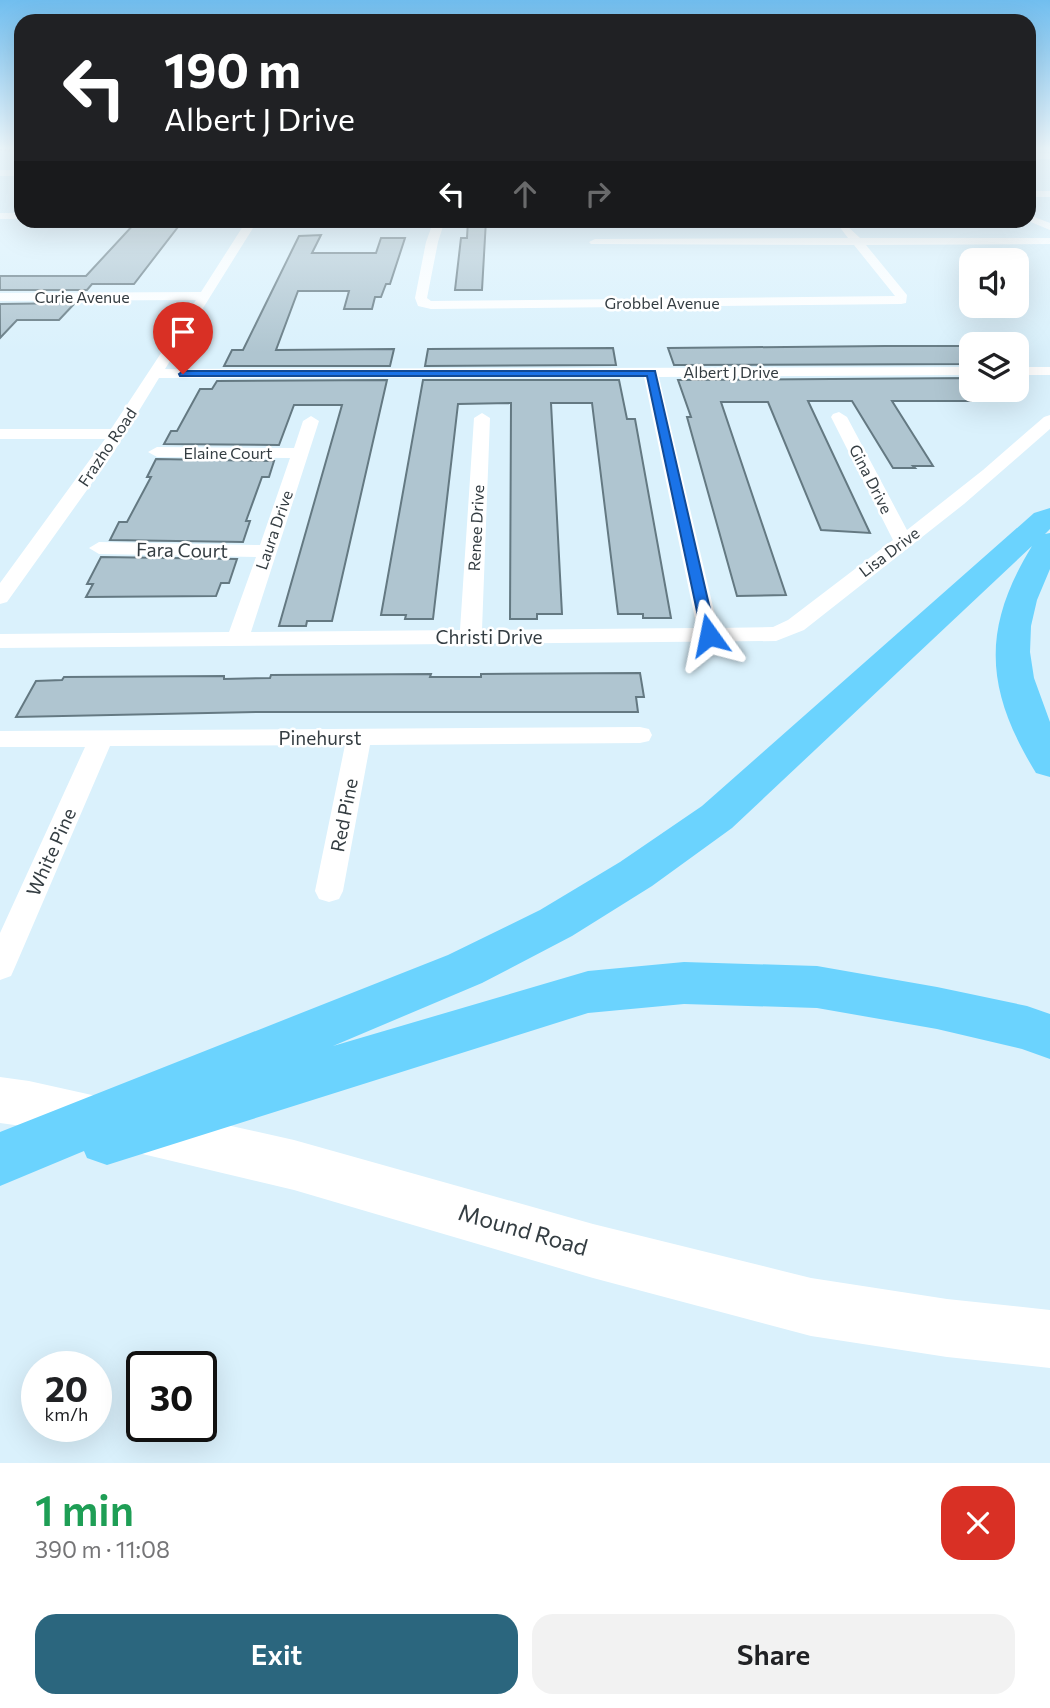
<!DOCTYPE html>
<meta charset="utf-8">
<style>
:root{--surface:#fff;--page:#f2f2f2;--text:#202124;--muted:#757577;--accent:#2b667e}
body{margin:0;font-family:Commissioner,sans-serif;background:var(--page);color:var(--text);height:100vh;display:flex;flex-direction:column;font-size:26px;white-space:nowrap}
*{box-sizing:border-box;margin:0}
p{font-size:23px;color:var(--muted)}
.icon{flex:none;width:38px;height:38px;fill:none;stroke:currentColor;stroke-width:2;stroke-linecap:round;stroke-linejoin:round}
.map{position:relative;height:1463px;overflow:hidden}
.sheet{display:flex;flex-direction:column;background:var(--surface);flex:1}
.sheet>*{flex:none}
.hud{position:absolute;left:14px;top:14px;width:1022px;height:214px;border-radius:21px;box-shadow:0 7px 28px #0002;background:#202124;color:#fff;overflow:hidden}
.fabs{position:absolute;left:959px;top:248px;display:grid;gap:14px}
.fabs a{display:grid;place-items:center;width:70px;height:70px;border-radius:14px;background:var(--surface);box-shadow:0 7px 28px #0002;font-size:35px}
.speed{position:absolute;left:21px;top:1351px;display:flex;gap:14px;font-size:35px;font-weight:700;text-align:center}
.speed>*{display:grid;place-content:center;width:91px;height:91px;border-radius:50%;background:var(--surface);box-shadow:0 7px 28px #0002;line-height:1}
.speed small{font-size:18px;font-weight:400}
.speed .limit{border:4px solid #111;border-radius:10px;background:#fff;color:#111}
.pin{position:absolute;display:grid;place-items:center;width:60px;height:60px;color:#fff;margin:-72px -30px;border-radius:50% 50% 50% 0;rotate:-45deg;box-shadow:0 0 7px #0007}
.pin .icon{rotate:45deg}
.me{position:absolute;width:77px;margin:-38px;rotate:348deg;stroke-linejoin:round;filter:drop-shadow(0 0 5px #0008)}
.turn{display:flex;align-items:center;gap:24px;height:147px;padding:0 35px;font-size:32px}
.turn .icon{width:91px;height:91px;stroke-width:2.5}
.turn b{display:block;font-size:49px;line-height:60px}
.lanes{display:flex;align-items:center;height:66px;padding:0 35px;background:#0003;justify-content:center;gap:35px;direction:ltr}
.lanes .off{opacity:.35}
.round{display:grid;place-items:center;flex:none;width:74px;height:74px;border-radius:21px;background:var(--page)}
.headline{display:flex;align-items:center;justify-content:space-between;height:119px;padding:0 35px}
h1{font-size:42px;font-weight:600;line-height:52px;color:#1e9e55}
.action{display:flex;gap:14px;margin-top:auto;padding:14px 35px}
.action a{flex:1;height:80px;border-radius:21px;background:var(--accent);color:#fff;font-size:28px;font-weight:600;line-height:80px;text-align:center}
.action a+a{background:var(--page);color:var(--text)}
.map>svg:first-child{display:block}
.building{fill:#afc5d0;stroke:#647982;stroke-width:2}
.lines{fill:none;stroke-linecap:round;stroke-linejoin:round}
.path{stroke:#8797a0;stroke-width:2;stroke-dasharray:2 2;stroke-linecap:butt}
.street{fill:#fff;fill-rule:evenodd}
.secondary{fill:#fff;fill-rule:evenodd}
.highway{fill:#6bd3fe;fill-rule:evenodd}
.route{fill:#1a73e8;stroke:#114b97;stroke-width:2}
.labels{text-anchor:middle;stroke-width:5;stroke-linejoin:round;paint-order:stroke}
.far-street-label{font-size:16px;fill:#343d42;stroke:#fff}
.street-label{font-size:19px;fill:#343d42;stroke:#fff}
.near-street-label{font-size:23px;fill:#343d42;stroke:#fff}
</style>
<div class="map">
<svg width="1050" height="1463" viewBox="0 0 1050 1463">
<rect width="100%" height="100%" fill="#daf1fc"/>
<path class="building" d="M 468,220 L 486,220 L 482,290 L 455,290 L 461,238 L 467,238 Z
M 135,223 L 181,223 L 134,284 L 92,284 L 87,290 L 0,290 L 0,276 L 86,276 Z
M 321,235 L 312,253 L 376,253 L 381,238 L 405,238 L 390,284 L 386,284 L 381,297 L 375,297 L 372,309 L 344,309 L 349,291 L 298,291 L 276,350 L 394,349 L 390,366 L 224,366 L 232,350 L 243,350 L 299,236 Z
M 75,303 L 59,320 L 17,320 L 0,338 L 0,304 Z
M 885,346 L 971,346 L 971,364 L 674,365 L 668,348 Z
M 613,348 L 616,365 L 425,366 L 428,349 Z
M 971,378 L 971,401 L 892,401 L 933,466 L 913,466 L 915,468 L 893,468 L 852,401 L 808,401 L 870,533 L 821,530 L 768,402 L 721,402 L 786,595 L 737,596 L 687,417 L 691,417 L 678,380 Z
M 387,380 L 332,621 L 307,621 L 306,626 L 279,626 L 342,405 L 294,405 L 279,445 L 164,444 L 171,431 L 177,431 L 200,389 L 212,389 L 217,381 Z
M 423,380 L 619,380 L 627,419 L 635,419 L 671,618 L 643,618 L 643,614 L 618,614 L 592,403 L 551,403 L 562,614 L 537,614 L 537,619 L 510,619 L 511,403 L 458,404 L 433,619 L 405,619 L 406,615 L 381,615 Z
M 156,459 L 274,461 L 269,477 L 262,477 L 246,521 L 250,521 L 243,542 L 110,540 L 119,522 L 127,522 L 151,477 L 147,477 Z
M 101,557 L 237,559 L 229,583 L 221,583 L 216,596 L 86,597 L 93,584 L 87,584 Z
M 640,673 L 644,697 L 636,697 L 638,712 L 256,712 L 16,717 L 36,681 L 62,680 L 64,677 L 224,676 L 224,679 L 270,678 L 271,675 L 431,674 L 430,677 L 481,677 L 481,674 Z"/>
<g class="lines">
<path class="path" d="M 0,150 L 21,151"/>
<path class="street" d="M 1029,153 L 1050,153 L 1050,159 L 1029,159 Z
M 0,170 L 21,170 L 21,176 L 0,176 Z
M 1029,191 L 1050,191 L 1050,197 L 1029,197 Z
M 0,213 L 21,213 L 21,219 L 0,219 Z
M 1029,215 L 1050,223 L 1050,230 L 1026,220 L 1029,220 Z
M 247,220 L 258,220 L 165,369 L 971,367 L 971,375 L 659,377 L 718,628 L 773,627 L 788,620 L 893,540 L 831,417 L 833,414 L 839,412 L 847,417 L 907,530 L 983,470 L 1044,417 L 1050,415 L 1050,429 L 964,504 L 804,630 L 776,641 L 0,648 L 0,634 L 229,632 L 256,557 L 99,554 L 89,548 L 99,542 L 260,545 L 290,458 L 157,457 L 148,452 L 157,447 L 294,448 L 303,421 L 311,416 L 319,421 L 251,632 L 460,630 L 474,418 L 482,413 L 490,418 L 482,630 L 697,628 L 644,377 L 159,378 L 112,455 L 7,602 L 0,604 L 0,583 L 105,439 L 0,439 L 0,429 L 111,429 L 196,300 L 0,301 L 0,293 L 201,292 Z
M 434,220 L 445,220 L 438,242 L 427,298 L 431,301 L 895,296 L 854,245 L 591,244 L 589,242 L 595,239 L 848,238 L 839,226 L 844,223 L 860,238 L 1050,238 L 1050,244 L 866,245 L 907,295 L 906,303 L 901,304 L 431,309 L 418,306 L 415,298 L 426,242 Z
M 1017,367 L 1050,367 L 1050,375 L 1017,375 Z
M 640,727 L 649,729 L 652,735 L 649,741 L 640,743 L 370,745 L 343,891 L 339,899 L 329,902 L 319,899 L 315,891 L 345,745 L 110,746 L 15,967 L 11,976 L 0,980 L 0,933 L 85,747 L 0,747 L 0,731 Z"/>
<path class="secondary" d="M 0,1077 L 29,1081 L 294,1140 L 593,1224 L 811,1278 L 947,1299 L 1050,1310 L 1050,1368 L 947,1357 L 811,1336 L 593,1278 L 294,1190 L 29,1127 L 0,1123 Z"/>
<path class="highway" d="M 1050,508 L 1050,529 L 1045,534 L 1050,533 L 1050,569 L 1037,600 L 1031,626 L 1030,652 L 1034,678 L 1050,722 L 1050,777 L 1036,773 C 985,690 981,629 1032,546 L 732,828 L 652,886 L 572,936 L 482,983 L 333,1046 L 588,971 L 684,962 L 817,966 L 937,987 L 1027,1006 L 1050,1014 L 1050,1059 L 1022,1049 L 937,1029 L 817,1008 L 684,1004 L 588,1013 L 107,1165 L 87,1158 L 84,1151 L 0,1186 L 0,1132 L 448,955 L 540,910 L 620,862 L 702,806 L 1034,513 Z"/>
</g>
<linearGradient id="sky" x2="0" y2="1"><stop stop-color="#71beef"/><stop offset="0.42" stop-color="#eef9fe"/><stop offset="1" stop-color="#eef9fe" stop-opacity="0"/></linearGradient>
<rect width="1050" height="353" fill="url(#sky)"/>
<path class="route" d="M 183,371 L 655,371 L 716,635 L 709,640 L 702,635 L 647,376 L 180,376 L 179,374 Z"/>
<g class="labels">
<g class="far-street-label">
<text x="82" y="303">Curie Avenue</text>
<text x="662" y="309">Grobbel Avenue</text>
<text x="731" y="378">Albert J Drive</text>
<text transform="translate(107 447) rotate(-56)" y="6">Frazho Road</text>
<text x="228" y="459">Elaine Court</text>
<text transform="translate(871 479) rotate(63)" y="6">Gina Drive</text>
<text transform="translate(476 528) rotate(-87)" y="6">Renee Drive</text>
<text transform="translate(274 530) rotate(-71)" y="6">Laura Drive</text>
<text transform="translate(889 552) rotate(-37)" y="6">Lisa Drive</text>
</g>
<g class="street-label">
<text transform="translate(182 550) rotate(1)" y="7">Fara Court</text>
<text x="489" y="644">Christi Drive</text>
<text x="320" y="745">Pinehurst</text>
<text transform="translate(344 815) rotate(-79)" y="7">Red Pine</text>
<text transform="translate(51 852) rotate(-66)" y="7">White Pine</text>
</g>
<g class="near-street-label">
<text transform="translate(523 1230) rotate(16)" y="8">Mound Road</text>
</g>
</g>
</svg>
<div class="fabs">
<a><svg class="icon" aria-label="sound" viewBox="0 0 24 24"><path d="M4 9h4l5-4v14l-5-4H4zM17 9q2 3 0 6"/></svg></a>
<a><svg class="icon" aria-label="layers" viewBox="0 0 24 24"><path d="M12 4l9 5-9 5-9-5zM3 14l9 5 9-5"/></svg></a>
</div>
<div class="speed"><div>20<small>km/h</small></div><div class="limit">30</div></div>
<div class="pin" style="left:183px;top:374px;background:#d93025"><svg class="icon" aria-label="arrive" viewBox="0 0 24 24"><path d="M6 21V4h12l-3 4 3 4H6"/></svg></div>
<svg class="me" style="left:709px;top:635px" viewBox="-20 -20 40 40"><path d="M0-17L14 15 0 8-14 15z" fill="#1a73e8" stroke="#fff" stroke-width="4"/></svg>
<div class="hud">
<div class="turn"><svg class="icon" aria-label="left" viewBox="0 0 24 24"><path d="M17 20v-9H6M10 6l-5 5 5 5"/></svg><div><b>190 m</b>Albert J Drive</div></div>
<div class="lanes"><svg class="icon" aria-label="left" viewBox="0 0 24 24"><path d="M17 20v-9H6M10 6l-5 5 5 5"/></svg><svg class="icon off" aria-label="ahead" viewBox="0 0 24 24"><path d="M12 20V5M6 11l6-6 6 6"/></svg><svg class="icon off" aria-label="right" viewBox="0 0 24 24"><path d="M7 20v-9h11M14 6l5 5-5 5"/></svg></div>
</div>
</div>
<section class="sheet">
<div class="headline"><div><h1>1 min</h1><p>390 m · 11:08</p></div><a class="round" style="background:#d93025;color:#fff"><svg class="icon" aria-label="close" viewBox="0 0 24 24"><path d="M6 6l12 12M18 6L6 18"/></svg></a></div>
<div class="action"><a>Exit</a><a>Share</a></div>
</section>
